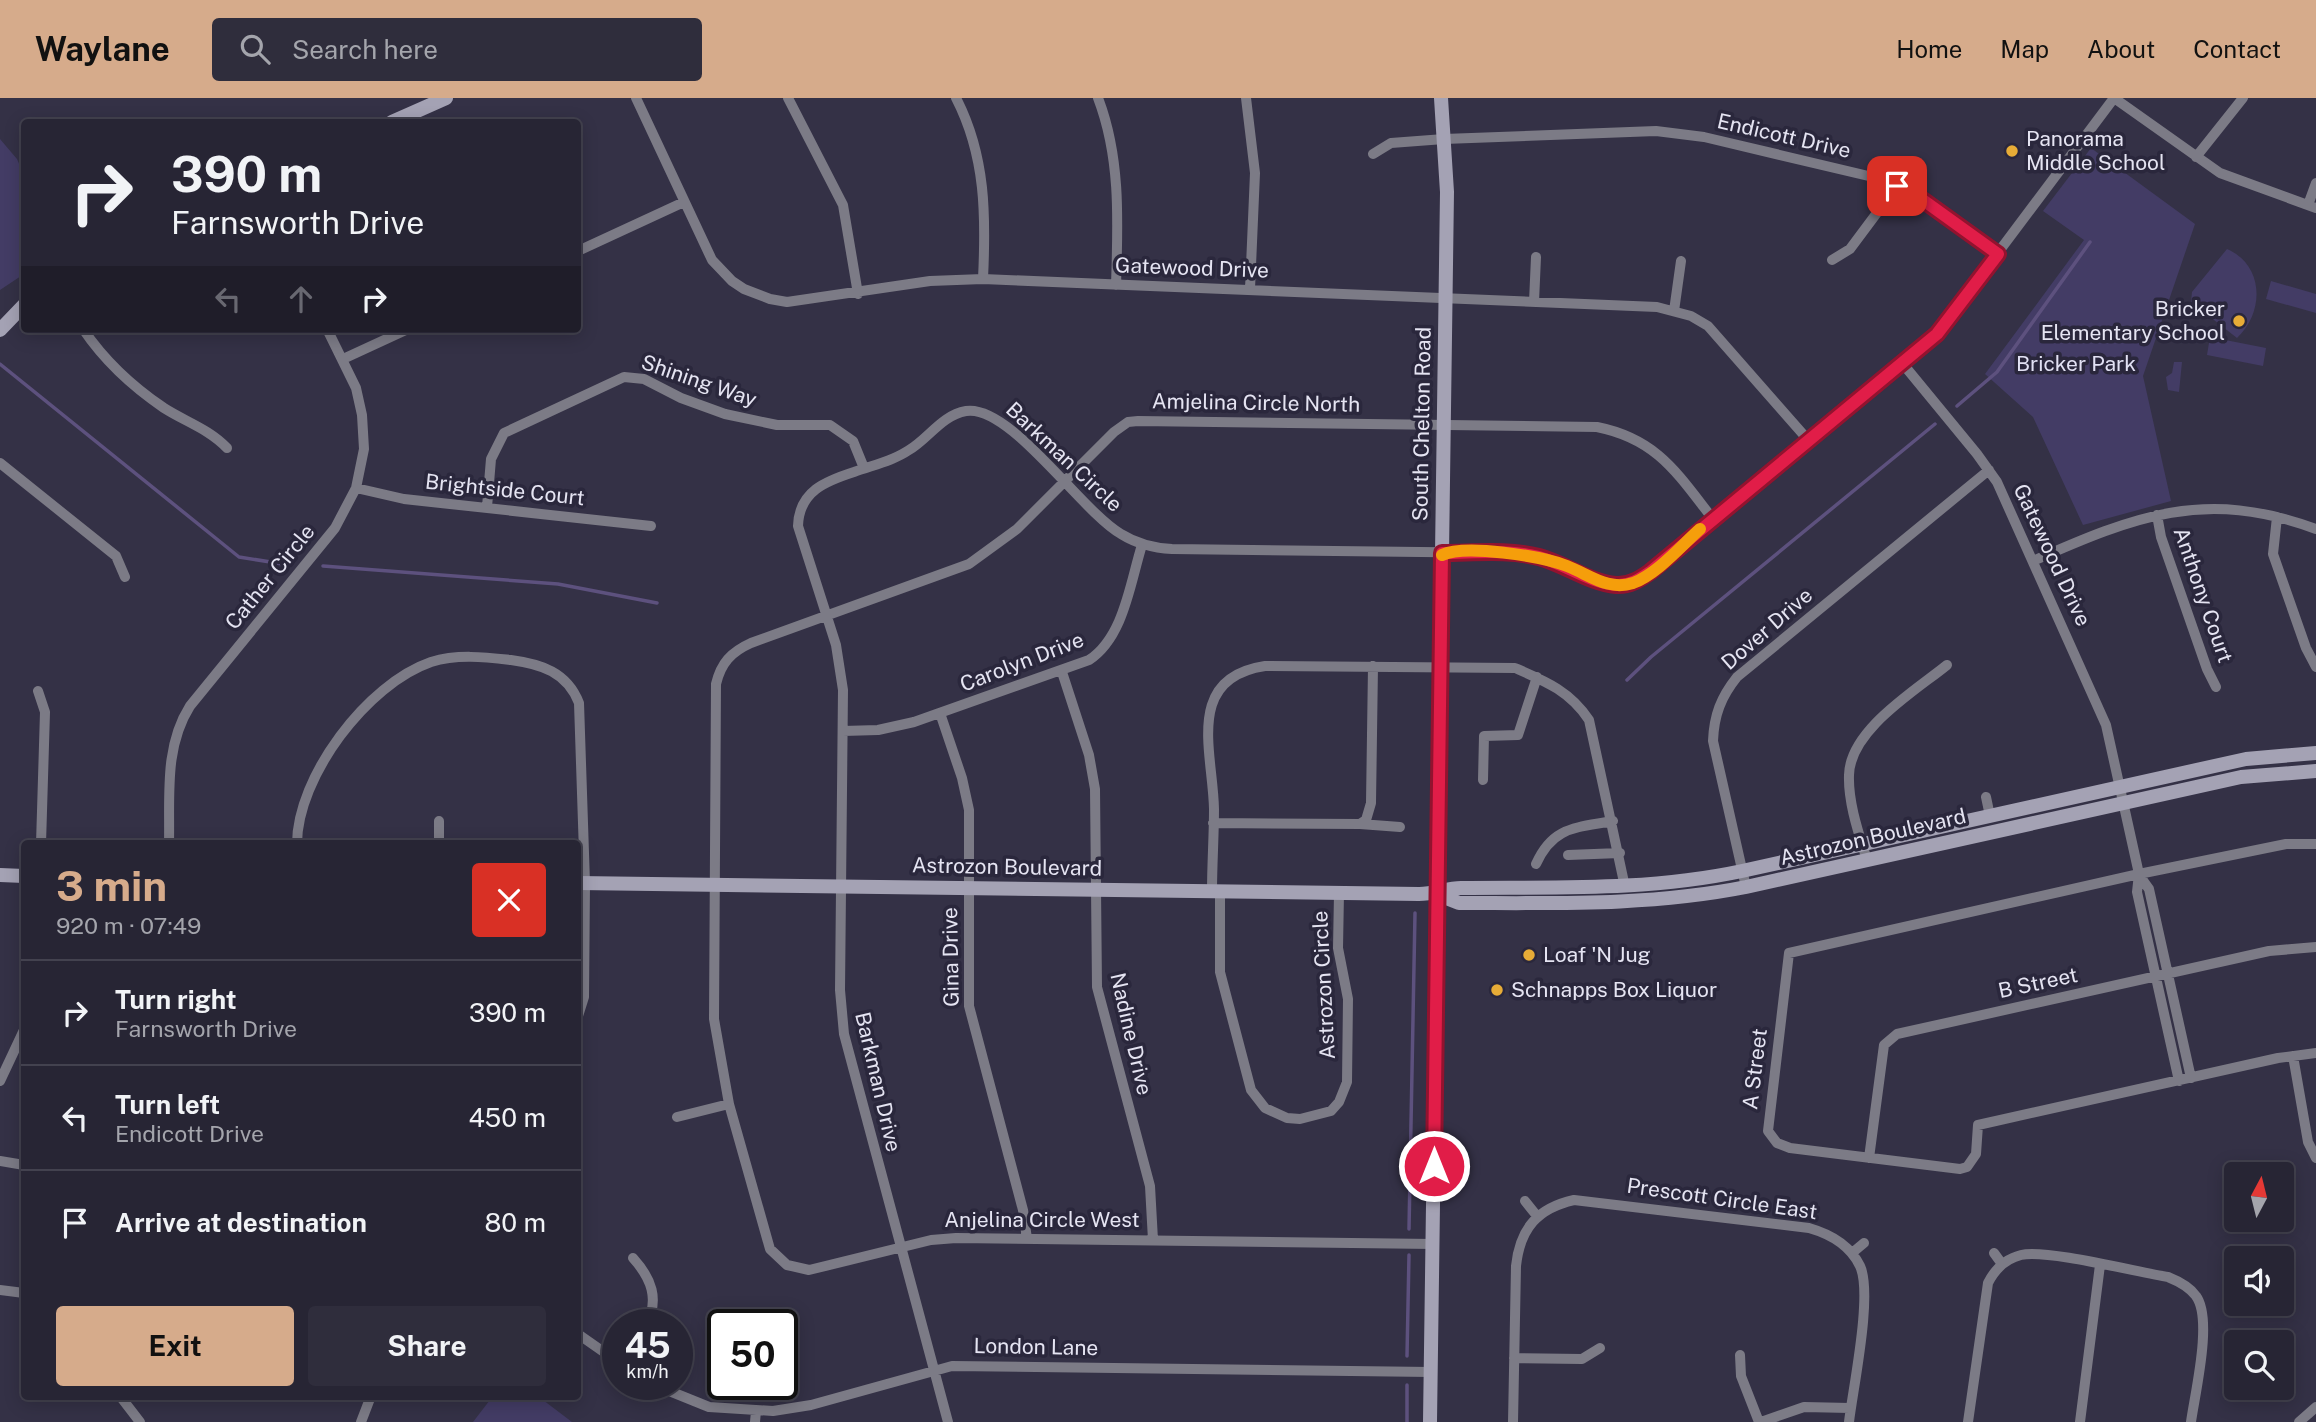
<!DOCTYPE html>
<meta charset="utf-8">
<style>
:root{--surface:#272534;--page:#2f2d3c;--text:#f1f3f6;--muted:#a4a5ac;--line:#43424f;--accent:#d6ab8b}
body{margin:0;font-family:"Public Sans",sans-serif;background:var(--page);color:var(--text);height:100vh;display:flex;flex-direction:column;font-size:26px;white-space:nowrap}
*{box-sizing:border-box;margin:0}
p{font-size:23px;color:var(--muted)}
.icon{flex:none;width:38px;height:38px;fill:none;stroke:currentColor;stroke-width:2;stroke-linecap:round;stroke-linejoin:round}
.map{position:relative;flex:1;overflow:hidden}
.sheet{position:absolute;left:21px;top:742px;width:560px;height:560px;display:flex;flex-direction:column;background:var(--surface);border-radius:7px;box-shadow:0 4px 18px #0003,0 0 0 2px var(--line)}
.sheet>*{flex:none}
.guide{position:absolute;left:21px;top:21px;width:560px;height:214px;border-radius:7px;box-shadow:0 4px 18px #0003,0 0 0 2px var(--line);background:#272534;color:var(--text);overflow:hidden}
.needle{width:46px;rotate:7deg}
.tools{position:absolute;left:2224px;top:1064px;display:grid;gap:14px}
.tools a{display:grid;place-items:center;width:70px;height:70px;border-radius:7px;background:var(--surface);box-shadow:0 4px 18px #0003,0 0 0 2px var(--line);font-size:35px}
.speed{position:absolute;left:602px;top:1211px;display:flex;gap:14px;font-size:35px;font-weight:700;text-align:center}
.speed>*{display:grid;place-content:center;width:91px;height:91px;border-radius:50%;background:var(--surface);box-shadow:0 4px 18px #0003,0 0 0 2px var(--line);line-height:1}
.speed small{font-size:18px;font-weight:400}
.speed .limit{border:4px solid #111;border-radius:10px;background:#fff;color:#111}
.pin{position:absolute;display:grid;place-items:center;width:60px;height:60px;color:#fff;margin:-30px;border-radius:14px;box-shadow:0 4px 10px #0006}
.me{position:absolute;width:77px;margin:-38px;rotate:0deg;stroke-linejoin:round;filter:drop-shadow(0 0 5px #0008)}
.turn{display:flex;align-items:center;gap:24px;height:147px;padding:0 35px;font-size:32px}
.turn .icon{width:91px;height:91px;stroke-width:2.5}
.turn b{display:block;font-size:49px;line-height:60px}
.lanes{display:flex;align-items:center;height:66px;padding:0 35px;background:#0003;justify-content:center;gap:35px;direction:ltr}
.lanes .off{opacity:.35}
.round{display:grid;place-items:center;flex:none;width:74px;height:74px;border-radius:7px;background:var(--page)}
.head{display:flex;align-items:center;justify-content:space-between;height:119px;padding:0 35px}
h1{font-size:42px;font-weight:700;line-height:52px;color:var(--accent)}
.primary-button{display:flex;gap:14px;margin-top:auto;padding:14px 35px}
.primary-button a{flex:1;height:80px;border-radius:7px;background:var(--accent);color:#111;font-size:28px;font-weight:700;line-height:80px;text-align:center}
.primary-button a+a{background:var(--page);color:var(--text)}
ul{padding:0;list-style:none}
li{display:flex;align-items:center;gap:21px;height:105px;padding:0 35px;border-top:2px solid var(--line)}
li div{flex:1}
li b{display:block;font-size:26px}
li em{font-style:normal}
header{display:flex;align-items:center;gap:42px;box-sizing:border-box;height:98px;padding:0 35px;background:var(--accent);color:#111}
header strong{font-size:33px}
nav{display:flex;gap:38px;margin-inline-start:auto;font-size:24px}
.search{width:490px;height:63px;background:var(--page);display:flex;align-items:center;gap:18px;box-sizing:border-box;padding:0 24px;border-radius:7px;color:var(--muted);font-size:26px}
.map>svg:first-child{display:block}
.green{fill:#433c65}
.lines{fill:none;stroke-linecap:round;stroke-linejoin:round}
.stream{stroke:#5d517e;stroke-width:3.5}
.street{stroke:#7c7b86;stroke-width:10}
.secondary{stroke:#a4a2b4;stroke-width:14}
.route-casing{stroke:#92132f;stroke-width:18}
.route{stroke:#e11d48;stroke-width:12}
.slow{stroke:#f59e0b;stroke-width:12}
.poi-dot{fill:#e7ac37;stroke:#2a273c;stroke-width:2.5}
.labels{text-anchor:middle;stroke-width:7;stroke-linejoin:round;paint-order:stroke}
.street-label{font-size:21px;fill:#e5e4f2;stroke:#2a273c}
.poi-label{font-size:21px;fill:#e5e4f2;stroke:#2a273c;text-anchor:start}
.park-label{font-size:21px;fill:#e2e1f4;stroke:#2a273c}
</style>
<header>
<strong>Waylane</strong>
<div class="search"><svg class="icon" aria-label="search" viewBox="0 0 24 24"><circle cx="10" cy="10" r="6"/><path d="M15 15l6 6"/></svg>Search here</div>
<nav><a>Home</a><a>Map</a><a>About</a><a>Contact</a></nav>
</header>
<div class="map">
<svg width="2316" height="1324" viewBox="0 0 2316 1324">
<rect width="100%" height="100%" fill="#343146"/>
<path class="green" d="M 0,41 L 17,61 L 24,77 L 24,176 L 0,192 Z
M 2091,50 L 2195,126 L 2143,278 L 2171,403 L 2083,427 L 2033,319 L 1985,276 L 2084,142 L 2043,113 Z
M 2227,151 C 2264,167 2265,214 2237,240 L 2191,204 L 2192,194 Z
M 2271,183 L 2316,196 L 2316,215 L 2266,201 Z
M 2210,239 L 2266,250 L 2263,268 L 2207,257 Z
M 2174,264 L 2182,264 L 2179,294 L 2168,292 L 2166,279 L 2172,275 Z
M 493,1298 L 539,1299 L 572,1324 L 473,1324 Z"/>
<g class="lines">
<path class="stream" d="M 0,266 L 239,459 L 283,466
M 1957,308 L 1997,274 L 2090,144
M 323,468 L 558,486 L 657,505
M 1627,582 L 1651,559 L 1935,326
M 1409,1131 L 1415,815
M 1407,1258 L 1409,1157
M 1407,1324 L 1407,1287"/>
<path class="street" d="M 636,0 L 712,162 L 732,183 L 744,191 L 770,201 L 787,204 L 930,183 L 983,181 L 1657,209 L 1691,218 L 1708,228 L 1809,343
M 788,0 L 843,107 L 858,196
M 956,0 C 986,58 986,118 983,181
M 1098,0 C 1121,60 1118,124 1116,187
M 1246,0 L 1255,75 L 1250,191
M 1373,56 L 1391,45 L 1444,41 L 1656,33 L 1704,39 L 1877,80 L 1916,97 L 1998,156
M 2196,59 L 2243,0
M 2308,107 L 2316,85
M 578,153 L 684,104
M 1832,162 L 1850,151 L 1897,88
M 1534,204 L 1536,159
M 1674,213 L 1681,163
M 83,231 C 104,262 133,289 164,310 C 186,324 209,331 227,350
M 343,261 L 408,231
M 1903,266 L 1977,356 L 1997,384 L 2106,627 L 2139,776 L 2137,794 L 2179,983
M 0,365 L 116,458 L 125,479
M 356,390 L 404,401 L 651,428
M 487,409 L 491,361 L 504,335 L 624,279 L 644,281 L 681,300 L 725,316 L 777,327 L 830,327 L 853,343 L 864,370
M 2157,417 L 2161,439 L 2207,571 L 2216,589
M 2277,419 L 2273,456 L 2306,550 L 2316,569
M 2033,463 C 2135,418 2205,390 2316,431
M 1062,574 L 1089,657 L 1095,691 L 1097,889 L 1150,1088 L 1153,1142
M 38,593 L 45,614 L 41,746
M 940,615 L 962,680 L 969,712 L 969,908 L 1023,1112 L 1027,1141
M 843,633 L 878,632 L 914,624 L 1089,562 C 1124,539 1130,485 1142,447
M 1483,682 L 1484,638 L 1518,637 L 1537,579
M 1986,699 L 1990,718
M 1213,725 L 1360,726 L 1366,722 L 1371,705 L 1373,568
M 1360,726 L 1400,729
M 169,746 C 170,698 164,649 190,608 L 335,430 L 356,390 L 364,351 L 362,317 L 356,290 L 327,231
M 297,746 C 297,679 367,586 431,564 C 457,556 484,559 511,562 C 541,566 567,574 579,605 L 585,785 L 584,899 L 578,918
M 439,746 L 439,723
M 2316,746 L 2286,746 L 2139,776 L 1789,855 L 1768,1033 L 1777,1045 L 1790,1050 L 1960,1071 L 1967,1069 L 1976,1056 L 1978,1027 L 2278,960 L 2316,955
M 1568,757 L 1620,755
M 1867,762 C 1859,736 1848,705 1849,677 C 1850,632 1915,593 1947,567
M 1536,766 C 1553,728 1576,730 1613,723
M 2139,777 L 2149,791 L 2191,980
M 1746,789 L 1713,643 C 1714,617 1721,599 1737,579 L 1989,372
M 1212,793 C 1212,766 1214,738 1214,711 C 1213,655 1184,580 1265,568 L 1515,570 C 1545,583 1570,593 1589,622 L 1625,789
M 1220,793 L 1220,874 L 1251,992 L 1265,1010 L 1287,1020 L 1300,1021 L 1331,1013 L 1339,1004 L 1347,984 L 1348,901 L 1338,850 L 1339,795
M 2293,958 L 2308,1044 L 2316,1060
M 0,983 L 24,932
M 677,1019 L 729,1006
M 1869,1060 L 1884,947 L 1897,936 L 2269,853 L 2316,849
M 0,1063 L 24,1067
M 1525,1103 L 1537,1118
M 1434,1146 L 956,1140 L 931,1142 L 809,1172 L 787,1167 L 770,1151 L 729,1006 L 714,921 L 716,586 C 721,565 731,554 751,545 L 969,466 L 1017,431 L 1114,334 L 1128,324 L 1138,323 L 1597,329 C 1657,341 1677,375 1713,421
M 1852,1155 L 1864,1145
M 1994,1155 L 2002,1166
M 633,1160 C 651,1180 660,1201 646,1227
M 0,1192 L 24,1195
M 578,1236 L 618,1264
M 1740,1257 L 1741,1278 L 1759,1324
M 1514,1260 L 1582,1261 L 1600,1250
M 652,1286 L 709,1309 L 773,1313 L 811,1307 L 952,1268 L 1431,1274
M 120,1298 L 140,1324
M 361,1324 L 371,1298
M 755,1324 L 756,1313
M 948,1324 L 844,936 L 840,892 L 843,592 L 836,547 L 798,428 C 799,393 826,383 854,374 C 873,367 893,363 909,352 C 928,341 942,317 966,313 C 1010,306 1080,412 1121,436 C 1137,446 1153,450 1172,451 L 1507,455 C 1527,457 1546,461 1565,467 C 1601,480 1613,499 1650,474 L 1937,236 L 2114,0 L 2220,75 L 2316,110
M 1513,1324 L 1516,1168 C 1520,1130 1538,1110 1574,1102 L 1809,1130 C 1830,1136 1850,1147 1860,1168 C 1873,1196 1853,1290 1849,1324
M 1761,1324 L 1804,1309 L 1850,1310
M 1968,1324 L 1988,1185 C 1995,1171 2005,1161 2021,1157 C 2046,1151 2137,1174 2168,1179 C 2178,1183 2189,1188 2196,1198 C 2213,1221 2195,1295 2191,1324
M 2080,1324 L 2100,1167
M 2299,1324 L 2316,1309"/>
<path class="secondary" d="M 392,24 L 446,0
M 0,232 L 24,207
M 0,777 L 24,778
M 578,785 L 1419,796 C 1434,796 1447,790 1461,790 C 1556,789 1648,793 1742,773 L 2246,661 L 2316,655
M 1436,796 L 1459,805 C 1556,805 1650,808 1746,789 L 2241,679 L 2316,673
M 1430,1324 L 1447,94 L 1441,0"/>
</g>
<g class="lines">
<defs>
<path id="route" d="M 1434,1068 L 1442,455 C 1474,455 1508,451 1539,459 C 1565,466 1590,485 1616,487 C 1629,488 1640,481 1650,474 L 1937,236 L 1998,156 L 1916,97 L 1897,88"/>
</defs>
<use href="#route" class="route-casing"/>
<use href="#route" class="route"/>
<path class="slow" d="M 1442,457 C 1465,446 1541,458 1567,468 C 1590,477 1608,493 1633,485 C 1657,476 1681,448 1700,431"/>
</g>
<g class="poi-dot">
<circle cx="2012" cy="53" r="7"/>
<circle cx="2239" cy="223" r="7"/>
<circle cx="1529" cy="857" r="7"/>
<circle cx="1497" cy="892" r="7"/>
</g>
<g class="labels">
<g class="street-label">
<text transform="translate(1784 38) rotate(13)" y="7">Endicott Drive</text>
<text transform="translate(1192 170) rotate(2)" y="7">Gatewood Drive</text>
<text transform="translate(699 283) rotate(19)" y="7">Shining Way</text>
<text transform="translate(1256 305) rotate(1)" y="7">Amjelina Circle North</text>
<text transform="translate(1422 326) rotate(-89)" y="7">South Chelton Road</text>
<text transform="translate(1064 359) rotate(43)" y="7">Barkman Circle</text>
<text transform="translate(505 392) rotate(6)" y="7">Brightside Court</text>
<text transform="translate(2052 457) rotate(65)" y="7">Gatewood Drive</text>
<text transform="translate(270 479) rotate(-51)" y="7">Cather Circle</text>
<text transform="translate(2203 497) rotate(71)" y="7">Anthony Court</text>
<text transform="translate(1767 531) rotate(-41)" y="7">Dover Drive</text>
<text transform="translate(1022 564) rotate(-21)" y="7">Carolyn Drive</text>
<text transform="translate(1873 739) rotate(-13)" y="7">Astrozon Boulevard</text>
<text transform="translate(1007 769) rotate(1)" y="7">Astrozon Boulevard</text>
<text transform="translate(951 859) rotate(-91)" y="7">Gina Drive</text>
<text transform="translate(2038 885) rotate(-12)" y="7">B Street</text>
<text transform="translate(1324 887) rotate(-93)" y="7">Astrozon Circle</text>
<text transform="translate(1131 936) rotate(77)" y="7">Nadine Drive</text>
<text transform="translate(1755 971) rotate(-83)" y="7">A Street</text>
<text transform="translate(878 984) rotate(77)" y="7">Barkman Drive</text>
<text transform="translate(1722 1101) rotate(8)" y="7">Prescott Circle East</text>
<text x="1042" y="1129">Anjelina Circle West</text>
<text transform="translate(1036 1249) rotate(1)" y="7">London Lane</text>
</g>
<g class="poi-label">
<text x="2026" y="48">Panorama<tspan x="2026" dy="24">Middle School</tspan></text>
<text x="2225" y="218" text-anchor="end">Bricker<tspan x="2225" dy="24">Elementary School</tspan></text>
<text x="1543" y="864">Loaf 'N Jug</text>
<text x="1511" y="899">Schnapps Box Liquor</text>
</g>
<g class="park-label">
<text x="2076" y="273">Bricker Park</text>
</g>
</g>
</svg>
<div class="tools">
<a><svg class="needle" viewBox="-14 -14 28 28"><path d="M0-13l5 13h-10z" fill="#e53935"/><path d="M0 13l5-13h-10z" fill="#a4a5ac"/></svg></a>
<a><svg class="icon" aria-label="sound" viewBox="0 0 24 24"><path d="M4 9h4l5-4v14l-5-4H4zM17 9q2 3 0 6"/></svg></a>
<a><svg class="icon" aria-label="search" viewBox="0 0 24 24"><circle cx="10" cy="10" r="6"/><path d="M15 15l6 6"/></svg></a>
</div>
<div class="speed"><div>45<small>km/h</small></div><div class="limit">50</div></div>
<div class="pin" style="left:1897px;top:88px;background:#d93025"><svg class="icon" aria-label="arrive" viewBox="0 0 24 24"><path d="M6 21V4h12l-3 4 3 4H6"/></svg></div>
<svg class="me" style="left:1434px;top:1068px" viewBox="-20 -20 40 40"><circle r="17" fill="#e11d48" stroke="#fff" stroke-width="3"/><path d="M0-11L8 9 0 5-8 9z" fill="#fff"/></svg>
<div class="guide">
<div class="turn"><svg class="icon" aria-label="right" viewBox="0 0 24 24"><path d="M7 20v-9h11M14 6l5 5-5 5"/></svg><div><b>390 m</b>Farnsworth Drive</div></div>
<div class="lanes"><svg class="icon off" aria-label="left" viewBox="0 0 24 24"><path d="M17 20v-9H6M10 6l-5 5 5 5"/></svg><svg class="icon off" aria-label="ahead" viewBox="0 0 24 24"><path d="M12 20V5M6 11l6-6 6 6"/></svg><svg class="icon" aria-label="right" viewBox="0 0 24 24"><path d="M7 20v-9h11M14 6l5 5-5 5"/></svg></div>
</div>
<section class="sheet">
<div class="head"><div><h1>3 min</h1><p>920 m · 07:49</p></div><a class="round" style="background:#d93025;color:#fff"><svg class="icon" aria-label="close" viewBox="0 0 24 24"><path d="M6 6l12 12M18 6L6 18"/></svg></a></div>
<ul>
<li><svg class="icon" aria-label="right" viewBox="0 0 24 24"><path d="M7 20v-9h11M14 6l5 5-5 5"/></svg><div><b>Turn right</b><p>Farnsworth Drive</p></div><em>390 m</em></li>
<li><svg class="icon" aria-label="left" viewBox="0 0 24 24"><path d="M17 20v-9H6M10 6l-5 5 5 5"/></svg><div><b>Turn left</b><p>Endicott Drive</p></div><em>450 m</em></li>
<li><svg class="icon" aria-label="arrive" viewBox="0 0 24 24"><path d="M6 21V4h12l-3 4 3 4H6"/></svg><div><b>Arrive at destination</b></div><em>80 m</em></li>
</ul>
<div class="primary-button"><a>Exit</a><a>Share</a></div>
</section>
</div>
